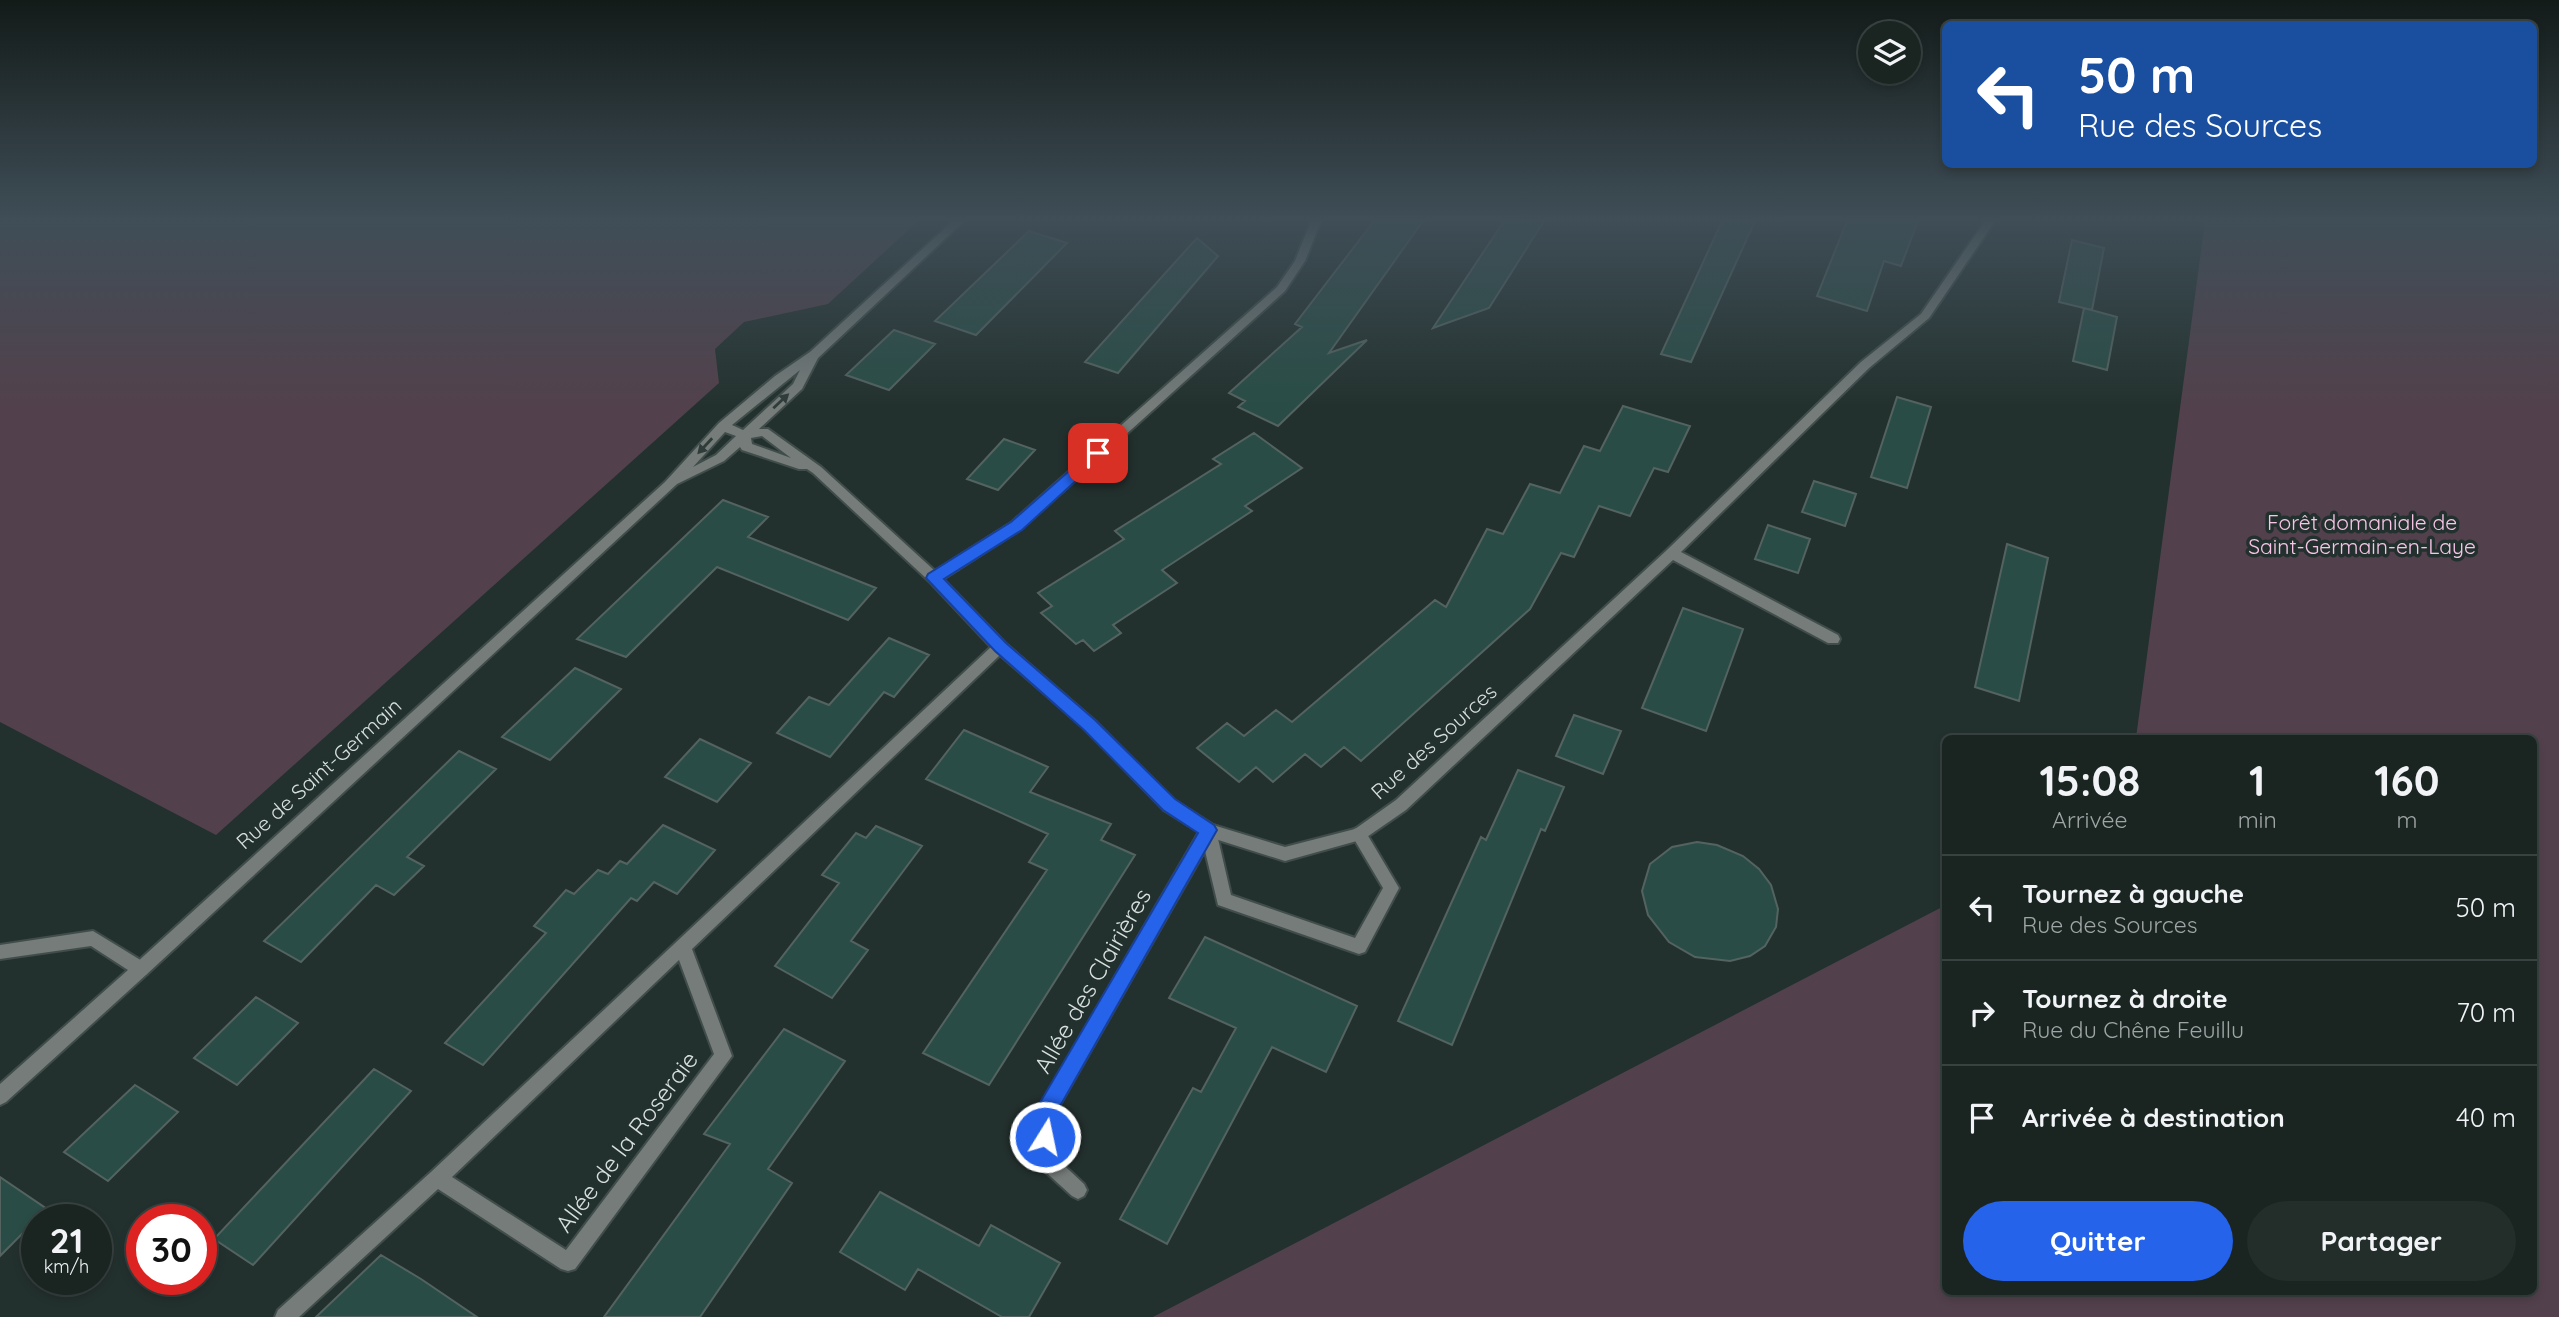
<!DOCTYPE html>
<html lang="fr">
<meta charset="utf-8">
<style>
:root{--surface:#1a2522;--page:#232d2a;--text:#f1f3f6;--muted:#9fa5a5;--line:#384240;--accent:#2563eb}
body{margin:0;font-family:Quicksand,sans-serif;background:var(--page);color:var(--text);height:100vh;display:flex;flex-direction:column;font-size:26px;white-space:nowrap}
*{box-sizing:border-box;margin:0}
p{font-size:23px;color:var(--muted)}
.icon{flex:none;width:38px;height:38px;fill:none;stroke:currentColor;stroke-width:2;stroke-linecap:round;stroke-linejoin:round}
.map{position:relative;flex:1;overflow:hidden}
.drawer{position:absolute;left:1942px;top:735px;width:595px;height:560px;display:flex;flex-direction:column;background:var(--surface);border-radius:10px;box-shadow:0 4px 10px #0003,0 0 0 2px var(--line)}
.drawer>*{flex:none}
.top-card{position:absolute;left:1942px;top:21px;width:595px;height:147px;border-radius:10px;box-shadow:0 4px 10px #0003,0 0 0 2px var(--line);background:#1a4fa0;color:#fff;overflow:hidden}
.fabs{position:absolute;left:1858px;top:21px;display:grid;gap:14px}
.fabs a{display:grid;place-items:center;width:63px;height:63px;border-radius:50%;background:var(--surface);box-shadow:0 4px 10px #0003,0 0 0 2px var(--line);font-size:35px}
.speed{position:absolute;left:21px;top:1204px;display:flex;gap:14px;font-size:35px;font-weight:700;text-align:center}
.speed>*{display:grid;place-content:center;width:91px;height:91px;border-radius:50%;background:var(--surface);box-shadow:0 4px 10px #0003,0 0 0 2px var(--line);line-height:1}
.speed small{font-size:18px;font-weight:400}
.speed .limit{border:10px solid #d22;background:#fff;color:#111}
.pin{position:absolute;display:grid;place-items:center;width:60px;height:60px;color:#fff;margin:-30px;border-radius:14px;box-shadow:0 4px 10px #0006}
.me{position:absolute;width:77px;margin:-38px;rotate:10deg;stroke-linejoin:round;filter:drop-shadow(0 0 5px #0008)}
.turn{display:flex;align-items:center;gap:24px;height:147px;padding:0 21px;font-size:32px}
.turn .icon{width:91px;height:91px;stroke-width:2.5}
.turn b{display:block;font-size:49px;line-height:60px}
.eta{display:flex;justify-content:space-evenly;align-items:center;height:119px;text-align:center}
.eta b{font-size:42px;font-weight:700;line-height:49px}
.cta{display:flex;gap:14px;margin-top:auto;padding:14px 21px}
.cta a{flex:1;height:80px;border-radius:42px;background:var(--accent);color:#fff;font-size:28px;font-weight:700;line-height:80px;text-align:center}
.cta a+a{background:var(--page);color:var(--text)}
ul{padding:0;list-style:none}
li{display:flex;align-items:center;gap:21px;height:105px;padding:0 21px;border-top:2px solid var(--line)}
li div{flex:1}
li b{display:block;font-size:26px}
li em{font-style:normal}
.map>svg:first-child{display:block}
.green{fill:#52414c}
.building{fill:#294d46;stroke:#546360;stroke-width:2}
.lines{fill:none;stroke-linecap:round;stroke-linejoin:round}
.service-casing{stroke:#404d4a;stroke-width:4}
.minor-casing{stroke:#404d4a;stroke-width:4}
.tertiary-casing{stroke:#404d4a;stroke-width:4}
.service{fill:#757c7a;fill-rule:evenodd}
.minor{fill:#757c7a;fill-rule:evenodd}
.tertiary{fill:#757c7a;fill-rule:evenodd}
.oneway{fill:#2f3c39}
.route{fill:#2563eb;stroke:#184099;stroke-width:2}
.labels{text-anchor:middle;stroke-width:7;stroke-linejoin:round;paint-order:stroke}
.park-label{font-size:21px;fill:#f9c5e7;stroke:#23312e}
.street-label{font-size:21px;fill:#d6dfdd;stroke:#23312e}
.near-street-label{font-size:24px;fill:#d6dfdd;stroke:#23312e}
</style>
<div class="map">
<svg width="2559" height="1317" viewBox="0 0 2559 1317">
<rect width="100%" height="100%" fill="#23312e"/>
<path class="green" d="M 0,221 L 918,221 L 828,304 L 744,322 L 715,349 L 719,383 L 216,835 L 0,722 Z
M 2205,221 L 2559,221 L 2559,1317 L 1153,1317 L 1946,905 L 1946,1292 L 2534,1292 L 2534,738 L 2136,738 Z"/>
<path class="building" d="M 1374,221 L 1423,221 L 1329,353 L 1367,340 L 1278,426 L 1238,407 L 1245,401 L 1229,393 L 1302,327 L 1295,324 Z
M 1504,221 L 1544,221 L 1489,308 L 1433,328 Z
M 1722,221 L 1755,221 L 1691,362 L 1661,354 Z
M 1847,221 L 1918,221 L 1901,266 L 1884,261 L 1867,311 L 1817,296 Z
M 1029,231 L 1067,243 L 976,335 L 935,321 Z
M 1197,238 L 1218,256 L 1118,373 L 1085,362 Z
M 2072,240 L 2104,248 L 2092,310 L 2059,302 Z
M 2084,308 L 2117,317 L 2107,370 L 2073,361 Z
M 894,330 L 935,344 L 889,390 L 846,375 Z
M 1897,397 L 1931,407 L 1907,488 L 1871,477 Z
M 1623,406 L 1690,426 L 1668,472 L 1654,468 L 1630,516 L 1599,506 L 1574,557 L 1561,553 L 1530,609 L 1361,761 L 1344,747 L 1321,767 L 1305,754 L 1273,782 L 1256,767 L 1239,782 L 1197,748 L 1227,723 L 1244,736 L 1276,710 L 1292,722 L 1435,600 L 1446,607 L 1487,529 L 1503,534 L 1530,484 L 1560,493 L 1584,446 L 1600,451 Z
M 1254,433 L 1302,468 L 1245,506 L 1252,511 L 1162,570 L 1177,583 L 1113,625 L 1121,633 L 1094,651 L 1083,640 L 1076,644 L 1041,613 L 1052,606 L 1038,593 L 1124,539 L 1115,531 L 1221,464 L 1213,459 Z
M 1004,439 L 1035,450 L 998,490 L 967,479 Z
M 1814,481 L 1856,494 L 1845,526 L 1802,512 Z
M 723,500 L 768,517 L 748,537 L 876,588 L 848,620 L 717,567 L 626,657 L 577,639 Z
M 1768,525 L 1810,539 L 1798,573 L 1755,559 Z
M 2007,544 L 2048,558 L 2019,701 L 1975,687 Z
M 1683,608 L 1743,629 L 1706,731 L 1642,708 Z
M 889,638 L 929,655 L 894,697 L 884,692 L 830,757 L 777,733 L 809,697 L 829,705 Z
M 575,668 L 621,689 L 550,760 L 502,737 Z
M 1574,715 L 1621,731 L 1603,774 L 1556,756 Z
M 964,730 L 1048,767 L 1030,792 L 1111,824 L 1101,840 L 1135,855 L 989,1085 L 923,1053 L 1047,870 L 1029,862 L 1048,834 L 926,779 Z
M 700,739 L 751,763 L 717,802 L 665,777 Z
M 459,751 L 496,769 L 407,857 L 424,866 L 394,895 L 376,885 L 301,962 L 264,941 Z
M 1518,770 L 1564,787 L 1545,831 L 1541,829 L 1452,1045 L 1398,1021 L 1481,837 L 1486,840 Z
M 663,825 L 715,850 L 677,894 L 654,882 L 637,901 L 631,898 L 483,1065 L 445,1043 L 546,933 L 534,926 L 566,890 L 574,894 L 598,870 L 608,874 L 620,861 L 627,864 Z
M 876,826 L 922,846 L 851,941 L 868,950 L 832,998 L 775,966 L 839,883 L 822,875 L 856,833 L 866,838 Z
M 1697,842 L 1717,845 L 1743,856 L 1759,869 L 1771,885 L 1778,909 L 1776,927 L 1765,946 L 1750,956 L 1730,961 L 1695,957 L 1669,942 L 1648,915 L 1642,891 L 1650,864 L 1672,847 Z
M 1205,937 L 1357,1006 L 1326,1072 L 1272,1047 L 1167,1244 L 1120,1219 L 1193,1088 L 1201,1092 L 1236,1028 L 1169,998 Z
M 256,997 L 298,1023 L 237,1085 L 194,1058 Z
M 784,1029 L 845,1061 L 768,1169 L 792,1183 L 700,1317 L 604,1317 L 730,1144 L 704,1134 Z
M 374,1069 L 411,1091 L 253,1265 L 214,1239 Z
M 135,1085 L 178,1112 L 108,1181 L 64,1152 Z
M 0,1177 L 47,1209 L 0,1256 Z
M 880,1192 L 979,1246 L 991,1225 L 1060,1263 L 1029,1317 L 1002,1317 L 918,1269 L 905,1290 L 840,1252 Z
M 381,1255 L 421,1279 L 477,1317 L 316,1317 Z"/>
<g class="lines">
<defs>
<path id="service" d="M 1208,823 L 1213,825 L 1216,830 L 1231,895 L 1355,938 L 1383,888 L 1351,834 L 1354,829 L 1359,827 L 1364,829 L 1399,888 L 1365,952 L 1359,954 L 1218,905 L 1200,830 L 1203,825 Z"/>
<path id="minor" d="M 953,221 L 964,221 L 818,358 L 802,389 L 759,429 L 768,429 L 821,467 L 935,571 L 1011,523 L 1277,287 L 1295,261 L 1311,221 L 1321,221 L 1305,261 L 1285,291 L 1021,529 L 943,579 L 1005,643 L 1095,721 L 1174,800 L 1213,825 L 1285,847 L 1355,829 L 1396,800 L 1667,550 L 1861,362 L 1921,314 L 1985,221 L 1995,221 L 1929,318 L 1869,368 L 1681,552 L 1838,635 L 1840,639 L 1838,643 L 1828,643 L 1673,560 L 1406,810 L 1364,839 L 1285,861 L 1212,838 L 1054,1115 L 1054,1156 L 1084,1184 L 1087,1190 L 1084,1196 L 1078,1199 L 1072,1196 L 1039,1166 L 1036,1160 L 1036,1113 L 1199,832 L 1164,810 L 1085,729 L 1000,655 L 692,949 L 732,1056 L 575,1269 L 568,1271 L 561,1269 L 438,1189 L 299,1317 L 275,1317 L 278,1310 L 431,1172 L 991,647 L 929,581 L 813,473 L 807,469 L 799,469 L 742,450 L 740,447 L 724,461 L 677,484 L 147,974 L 141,977 L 135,974 L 133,969 L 135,964 L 665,482 L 719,423 L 775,376 L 810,352 ZM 800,370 L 793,384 L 743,430 L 732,425 ZM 725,432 L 736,436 L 716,455 L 693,467 ZM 762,436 L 791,458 L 752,444 L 751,438 ZM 679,960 L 714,1054 L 566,1250 L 452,1177 Z"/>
<path id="tertiary" d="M 93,931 L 147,964 L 149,969 L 147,974 L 6,1102 L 0,1105 L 0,1084 L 128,970 L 91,946 L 0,959 L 0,945 Z"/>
</defs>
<use href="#service" class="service-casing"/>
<use href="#minor" class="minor-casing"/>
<use href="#tertiary" class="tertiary-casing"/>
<use href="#service" class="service"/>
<use href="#minor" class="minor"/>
<use href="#tertiary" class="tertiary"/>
</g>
<defs><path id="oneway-solid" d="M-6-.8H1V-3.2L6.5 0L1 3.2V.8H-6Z" transform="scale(1.75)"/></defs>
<g class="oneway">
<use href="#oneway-solid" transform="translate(781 401) rotate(-43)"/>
<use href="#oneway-solid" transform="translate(705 446) rotate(133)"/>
</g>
<linearGradient id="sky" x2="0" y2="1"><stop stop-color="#131b19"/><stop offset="0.54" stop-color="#3f4e57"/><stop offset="1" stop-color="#3f4e57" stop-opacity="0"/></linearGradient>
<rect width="2559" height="406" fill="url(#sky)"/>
<path class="route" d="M 1098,448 L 1105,453 L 1103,456 L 1022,530 L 944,579 L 1006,643 L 1095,720 L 1175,799 L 1214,825 L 1217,830 L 1055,1115 L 1055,1137 L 1052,1144 L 1045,1147 L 1038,1144 C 1033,1133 1033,1117 1038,1106 L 1198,833 L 1163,810 L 1084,730 L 995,651 L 926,578 L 928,574 L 1011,522 L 1093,450 Z"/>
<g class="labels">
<g class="park-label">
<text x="2362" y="530">Forêt domaniale de<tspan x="2362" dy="24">Saint-Germain-en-Laye</tspan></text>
</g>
<g class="street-label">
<text transform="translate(1434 742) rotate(-42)" y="7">Rue des Sources</text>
<text transform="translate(319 774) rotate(-42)" y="7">Rue de Saint-Germain</text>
</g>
<g class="near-street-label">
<text transform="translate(1093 981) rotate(-60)" y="8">Allée des Clairières</text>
<text transform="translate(627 1142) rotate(-53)" y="8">Allée de la Roseraie</text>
</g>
</g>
</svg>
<div class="fabs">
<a><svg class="icon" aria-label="layers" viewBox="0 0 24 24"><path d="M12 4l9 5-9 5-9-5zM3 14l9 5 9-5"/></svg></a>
</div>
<div class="speed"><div>21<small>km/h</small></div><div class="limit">30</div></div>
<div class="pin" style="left:1098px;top:453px;background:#d93025"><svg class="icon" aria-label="arrive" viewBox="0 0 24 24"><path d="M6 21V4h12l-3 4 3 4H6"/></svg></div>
<svg class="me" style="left:1045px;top:1137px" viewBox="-20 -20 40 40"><circle r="17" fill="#2563eb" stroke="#fff" stroke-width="3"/><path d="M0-11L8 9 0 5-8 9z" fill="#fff"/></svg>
<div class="top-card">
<div class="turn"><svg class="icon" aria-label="left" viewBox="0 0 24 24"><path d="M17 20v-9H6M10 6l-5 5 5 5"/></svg><div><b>50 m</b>Rue des Sources</div></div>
</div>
<section class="drawer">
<div class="eta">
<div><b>15:08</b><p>Arrivée</p></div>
<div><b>1</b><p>min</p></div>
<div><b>160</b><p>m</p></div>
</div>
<ul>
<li><svg class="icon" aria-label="left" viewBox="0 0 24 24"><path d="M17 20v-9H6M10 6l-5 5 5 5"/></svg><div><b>Tournez à gauche</b><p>Rue des Sources</p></div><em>50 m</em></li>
<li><svg class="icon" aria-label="right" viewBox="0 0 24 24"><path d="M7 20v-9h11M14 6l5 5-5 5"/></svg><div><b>Tournez à droite</b><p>Rue du Chêne Feuillu</p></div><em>70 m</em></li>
<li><svg class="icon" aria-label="arrive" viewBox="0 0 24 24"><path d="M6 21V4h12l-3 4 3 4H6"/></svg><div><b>Arrivée à destination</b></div><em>40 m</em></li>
</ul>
<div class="cta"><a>Quitter</a><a>Partager</a></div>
</section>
</div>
